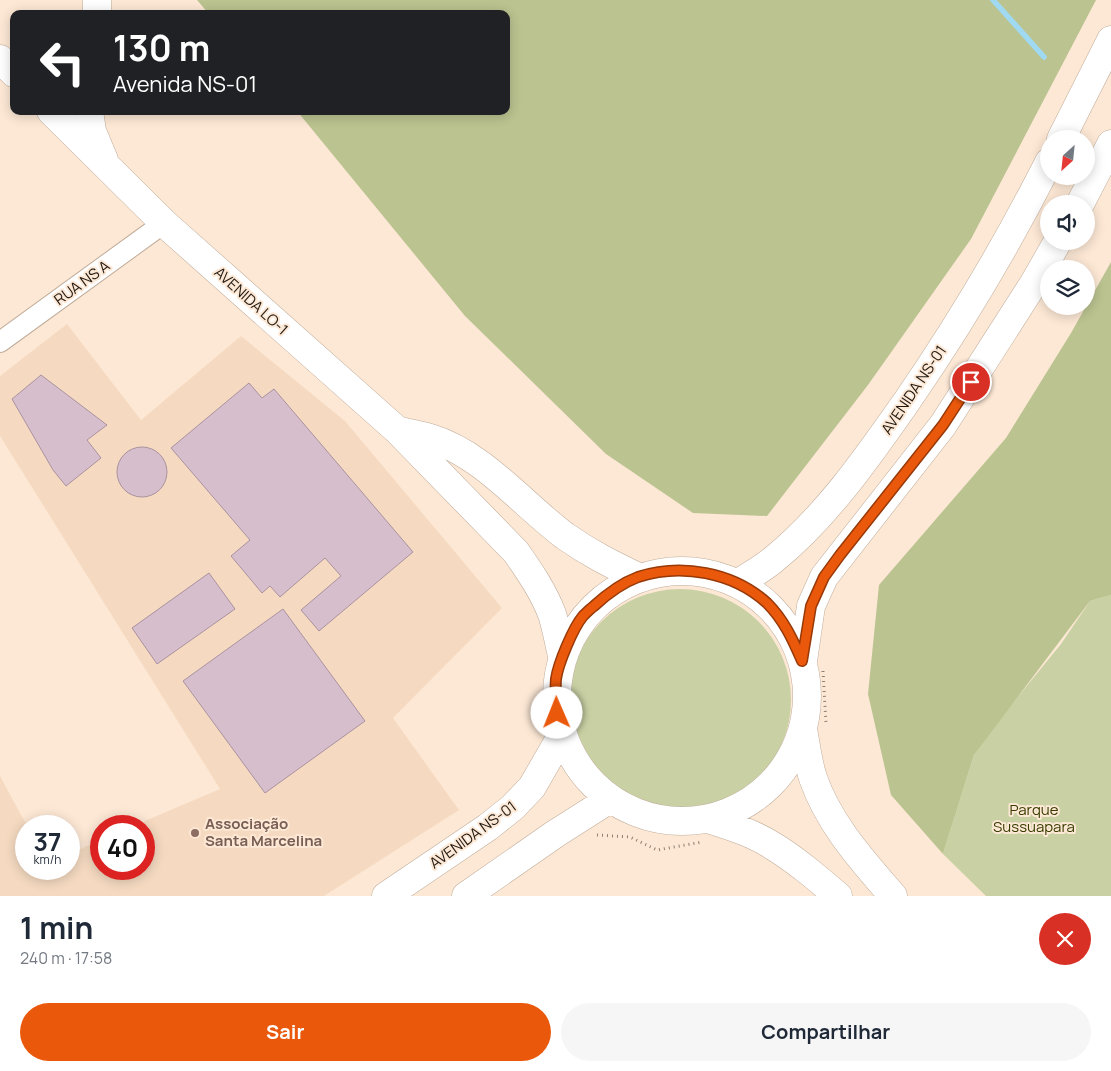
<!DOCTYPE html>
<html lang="pt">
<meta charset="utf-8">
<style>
:root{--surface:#fff;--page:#f6f6f7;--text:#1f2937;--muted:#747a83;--accent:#ea580c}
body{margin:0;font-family:Manrope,sans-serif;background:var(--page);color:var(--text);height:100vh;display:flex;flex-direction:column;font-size:19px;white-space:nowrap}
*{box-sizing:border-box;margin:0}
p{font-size:16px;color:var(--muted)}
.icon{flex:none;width:28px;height:28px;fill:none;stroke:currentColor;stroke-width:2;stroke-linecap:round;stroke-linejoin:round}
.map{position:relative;height:896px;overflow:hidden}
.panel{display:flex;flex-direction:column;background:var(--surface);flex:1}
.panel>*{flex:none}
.top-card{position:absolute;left:10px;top:10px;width:500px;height:105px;border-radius:10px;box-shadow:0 2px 12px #0003;background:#202124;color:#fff;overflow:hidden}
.needle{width:32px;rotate:207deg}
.tools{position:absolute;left:1040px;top:130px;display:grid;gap:10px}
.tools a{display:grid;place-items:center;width:55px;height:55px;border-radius:50%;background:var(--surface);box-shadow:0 2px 12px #0003;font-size:25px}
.speed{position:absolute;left:15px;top:815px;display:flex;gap:10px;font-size:25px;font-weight:700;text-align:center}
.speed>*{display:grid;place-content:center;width:65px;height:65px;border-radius:50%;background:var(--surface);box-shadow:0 2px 12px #0003;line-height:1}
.speed small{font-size:12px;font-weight:400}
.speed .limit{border:8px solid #d22;background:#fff;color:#111}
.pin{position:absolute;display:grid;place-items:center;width:42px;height:42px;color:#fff;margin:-21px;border:2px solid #fff;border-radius:50%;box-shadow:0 1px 5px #0007}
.me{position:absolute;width:55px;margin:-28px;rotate:359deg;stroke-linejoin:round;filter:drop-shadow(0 0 4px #0008)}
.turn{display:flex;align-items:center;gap:18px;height:105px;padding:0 20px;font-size:22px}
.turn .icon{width:65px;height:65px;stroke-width:2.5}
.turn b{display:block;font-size:35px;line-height:42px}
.round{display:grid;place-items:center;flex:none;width:52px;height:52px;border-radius:26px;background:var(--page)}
.overview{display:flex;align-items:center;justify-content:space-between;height:85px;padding:0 20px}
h1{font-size:30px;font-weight:700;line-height:38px}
.button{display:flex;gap:10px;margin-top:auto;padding:10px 20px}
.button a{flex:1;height:58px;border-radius:30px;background:var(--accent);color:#fff;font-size:20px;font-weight:700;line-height:58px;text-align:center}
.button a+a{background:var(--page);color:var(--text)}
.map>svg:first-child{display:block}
.built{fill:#f5dac1}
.green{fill:#c9d1a4}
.forest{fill:#bbc390}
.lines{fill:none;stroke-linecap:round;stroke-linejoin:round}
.stream{stroke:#9fdaf2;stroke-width:5.5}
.building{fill:#d7becc;stroke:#a9929f}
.street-casing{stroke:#bfac9a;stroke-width:22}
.secondary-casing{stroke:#bfac9a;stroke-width:29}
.path{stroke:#8d7f72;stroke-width:3;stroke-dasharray:1 4;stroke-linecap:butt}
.street{stroke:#fff;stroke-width:20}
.secondary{stroke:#fff;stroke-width:28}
.route-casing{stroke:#983908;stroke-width:12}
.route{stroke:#ea580c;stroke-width:9}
.education-dot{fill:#8d6e63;stroke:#fde8d5;stroke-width:2}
.labels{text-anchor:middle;stroke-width:4;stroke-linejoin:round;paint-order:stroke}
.street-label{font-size:15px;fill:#201912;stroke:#fde8d5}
.park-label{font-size:15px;fill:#373d00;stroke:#fde8d5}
.education-label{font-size:15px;font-weight:bold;fill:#785e54;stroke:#fde8d5;text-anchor:start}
</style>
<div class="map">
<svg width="1111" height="896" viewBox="0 0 1111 896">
<rect width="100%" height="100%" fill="#fde8d5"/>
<path class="built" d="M 67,324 L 141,420 L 241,336 L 345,421 L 502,608 L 393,718 L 459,810 L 324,896 L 0,896 L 0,776 L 27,826 L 26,869 L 69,869 L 69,854 L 101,840 L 101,869 L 144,869 L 144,826 L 133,826 L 220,789 L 0,436 L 0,376 Z"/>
<path class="green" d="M569 700a111 111 0 1 1 222 0a111 111 0 1 1-222 0Z
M 1111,595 L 1111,896 L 986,896 L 943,854 L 974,755 L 993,727 L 1061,644 L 1090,601 Z"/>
<path class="forest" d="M 197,0 L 1096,0 L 971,239 L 868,385 L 767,516 L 693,513 L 606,454 L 465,316 L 297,111 L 506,111 L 506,14 L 209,14 Z
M 1111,262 L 1111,595 L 1090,601 L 974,755 L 943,854 L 891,795 L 868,694 L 879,585 L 1006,438 L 1071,333 Z"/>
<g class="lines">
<path class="stream" d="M 993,0 L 1044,57"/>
</g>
<path class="building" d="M 41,375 L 107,425 L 87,440 L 101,458 L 66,486 L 53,470 L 12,399 Z
M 249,383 L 262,398 L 274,389 L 413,552 L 319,631 L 301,610 L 341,576 L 325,558 L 280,597 L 270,586 L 262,593 L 231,556 L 250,540 L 171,448 Z
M117 472a25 25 0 1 1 50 0a25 25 0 1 1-50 0Z
M 209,573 L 235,609 L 157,664 L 132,628 Z
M 283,609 L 365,721 L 265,793 L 183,681 Z"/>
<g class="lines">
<defs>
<path id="street" d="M 0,342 L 164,223"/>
<path id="secondary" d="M 97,0 L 97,14
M 0,59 L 14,73
M 51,111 L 164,223 L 397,430 L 516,552 C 530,572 543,591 552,614 C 556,627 559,642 562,656
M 89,111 L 92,131 L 104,160
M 1061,139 L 1111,40
M 1080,204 L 1111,144
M 397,430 C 408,433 419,435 430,438 C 483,454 522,504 565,536 C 589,553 611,564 638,577
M557 696a125 125 0 1 1 250 0a125 125 0 1 1-250 0Z
M 738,583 C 750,576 762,569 773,560 C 827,516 867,458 907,401 C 960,324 1007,245 1049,162
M 803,661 L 811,606 L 824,577 L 943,425 L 1034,283 L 1058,241
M 803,729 C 806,745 808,763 813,778 C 829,824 862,860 893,896
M 708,819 C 730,826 753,833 773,846 C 796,860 817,878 838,896
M 386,896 L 488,827 L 513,807 L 532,787 L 562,735
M 466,896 L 555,834 L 610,799"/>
</defs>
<use href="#street" class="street-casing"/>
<use href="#secondary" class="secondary-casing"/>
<path class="path" d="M 823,671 L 826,723
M 597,835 L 630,837 L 657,850 L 702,842"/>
<use href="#street" class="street"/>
<use href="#secondary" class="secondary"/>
</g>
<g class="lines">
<defs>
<path id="route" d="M 557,713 C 556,702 555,690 556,679 C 558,664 573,628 583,616 C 586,613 590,609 594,606 C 607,594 622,583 638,577 C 681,563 733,572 767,603 C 784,620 793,640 802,661 L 811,606 L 824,577 L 840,555 L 943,425 L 971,382"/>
</defs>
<use href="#route" class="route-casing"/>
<use href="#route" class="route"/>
</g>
<circle class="education-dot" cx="195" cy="833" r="5"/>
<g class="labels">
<g class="street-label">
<text transform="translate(82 283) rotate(-36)" y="5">RUA NS A</text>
<text transform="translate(251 301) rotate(42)" y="5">AVENIDA LO-1</text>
<text transform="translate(914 390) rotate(-56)" y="5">AVENIDA NS-01</text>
<text transform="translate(473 835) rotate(-36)" y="5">AVENIDA NS-01</text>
</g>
<g class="park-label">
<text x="1034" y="815">Parque<tspan x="1034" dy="17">Sussuapara</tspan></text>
</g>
<g class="education-label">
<text x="205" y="829">Associação<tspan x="205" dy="17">Santa Marcelina</tspan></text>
</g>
</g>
</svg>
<div class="tools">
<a><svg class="needle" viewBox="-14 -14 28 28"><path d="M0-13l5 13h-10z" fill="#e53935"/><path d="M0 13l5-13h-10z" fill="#747a83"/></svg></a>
<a><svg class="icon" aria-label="sound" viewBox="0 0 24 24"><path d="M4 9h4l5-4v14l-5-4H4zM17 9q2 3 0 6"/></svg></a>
<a><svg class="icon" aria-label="layers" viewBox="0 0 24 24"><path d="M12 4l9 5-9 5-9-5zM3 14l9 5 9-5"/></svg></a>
</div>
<div class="speed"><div>37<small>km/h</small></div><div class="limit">40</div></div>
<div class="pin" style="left:971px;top:382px;background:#d93025"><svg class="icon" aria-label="arrive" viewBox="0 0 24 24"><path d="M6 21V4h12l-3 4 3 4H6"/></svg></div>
<svg class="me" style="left:557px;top:713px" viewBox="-20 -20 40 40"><circle r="19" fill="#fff"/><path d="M0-13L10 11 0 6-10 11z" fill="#ea580c"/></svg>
<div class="top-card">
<div class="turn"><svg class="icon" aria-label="left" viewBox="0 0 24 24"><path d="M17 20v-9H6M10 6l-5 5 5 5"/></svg><div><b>130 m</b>Avenida NS-01</div></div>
</div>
</div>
<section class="panel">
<div class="overview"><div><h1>1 min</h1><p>240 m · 17:58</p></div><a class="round" style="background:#d93025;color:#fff"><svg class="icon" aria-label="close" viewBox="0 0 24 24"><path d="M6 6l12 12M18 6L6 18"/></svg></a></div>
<div class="button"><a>Sair</a><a>Compartilhar</a></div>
</section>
